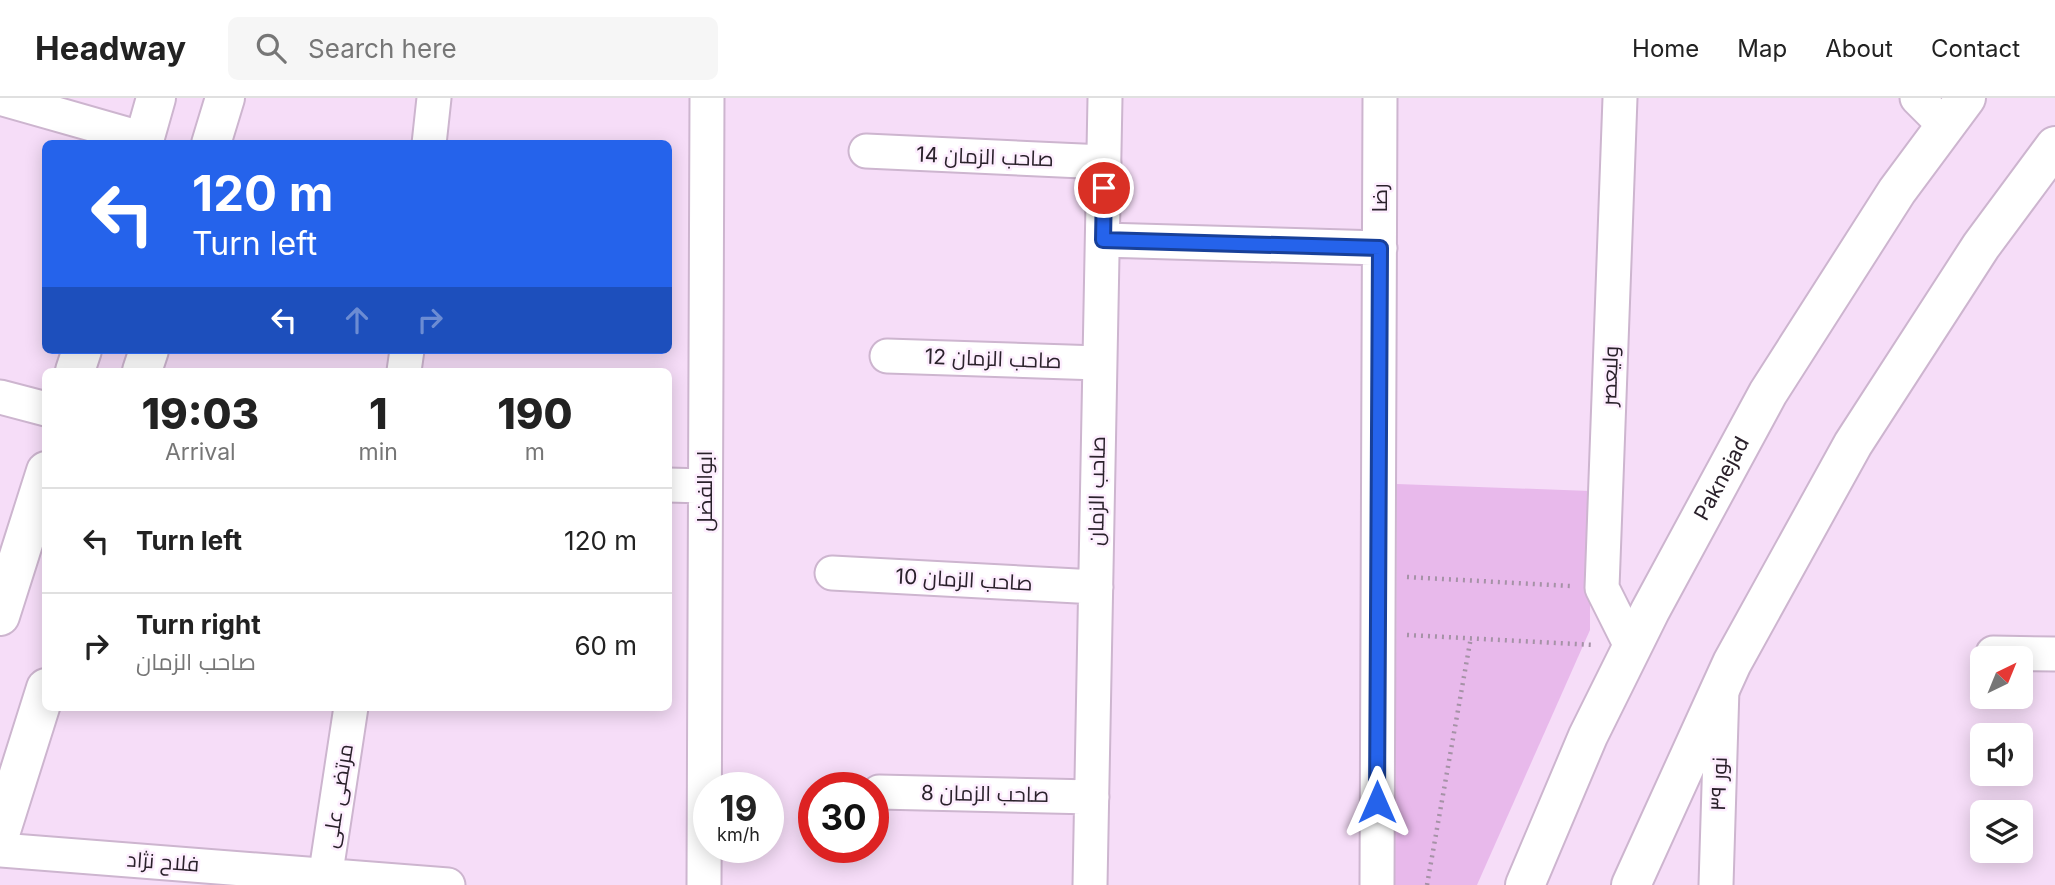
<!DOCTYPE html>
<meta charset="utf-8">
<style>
:root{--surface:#fff;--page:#f6f6f6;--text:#222;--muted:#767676;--line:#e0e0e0}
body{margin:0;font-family:Inter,Cairo,sans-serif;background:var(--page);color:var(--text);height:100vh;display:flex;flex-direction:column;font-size:26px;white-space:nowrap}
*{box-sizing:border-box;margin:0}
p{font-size:23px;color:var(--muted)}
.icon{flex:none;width:38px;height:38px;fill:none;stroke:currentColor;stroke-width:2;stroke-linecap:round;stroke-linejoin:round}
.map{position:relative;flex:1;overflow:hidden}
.side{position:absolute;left:42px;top:270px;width:630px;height:343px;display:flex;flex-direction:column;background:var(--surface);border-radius:10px;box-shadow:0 4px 18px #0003}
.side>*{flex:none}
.hud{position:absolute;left:42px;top:42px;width:630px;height:214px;border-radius:10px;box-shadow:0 4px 18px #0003;background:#2563eb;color:#fff;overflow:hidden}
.needle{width:46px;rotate:43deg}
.fabs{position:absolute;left:1970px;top:548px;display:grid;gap:14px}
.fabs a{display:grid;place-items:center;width:63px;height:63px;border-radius:10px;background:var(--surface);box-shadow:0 4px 18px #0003;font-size:35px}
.speed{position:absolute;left:693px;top:674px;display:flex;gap:14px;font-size:35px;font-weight:700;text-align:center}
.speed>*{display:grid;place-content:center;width:91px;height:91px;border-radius:50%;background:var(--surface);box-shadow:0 4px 18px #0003;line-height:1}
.speed small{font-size:18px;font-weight:400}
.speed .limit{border:10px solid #d22;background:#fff;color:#111}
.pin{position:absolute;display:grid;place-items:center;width:60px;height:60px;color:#fff;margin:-30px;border:4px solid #fff;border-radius:50%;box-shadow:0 2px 7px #0007}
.me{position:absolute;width:77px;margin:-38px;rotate:0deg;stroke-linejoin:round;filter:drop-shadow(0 0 5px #0008)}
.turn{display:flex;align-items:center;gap:24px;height:147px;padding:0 35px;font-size:32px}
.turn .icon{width:91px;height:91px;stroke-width:2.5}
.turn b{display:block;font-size:49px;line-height:60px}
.lanes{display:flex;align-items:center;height:66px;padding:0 35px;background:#0003;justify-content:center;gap:35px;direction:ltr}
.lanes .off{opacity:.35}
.eta{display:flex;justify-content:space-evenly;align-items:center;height:119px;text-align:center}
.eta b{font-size:42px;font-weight:800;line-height:49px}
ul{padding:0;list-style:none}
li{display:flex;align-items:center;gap:21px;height:105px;padding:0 35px;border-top:2px solid var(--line)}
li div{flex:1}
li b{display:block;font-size:26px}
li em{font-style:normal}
header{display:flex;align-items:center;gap:42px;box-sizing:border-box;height:98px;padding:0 35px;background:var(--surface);border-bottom:2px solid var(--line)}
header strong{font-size:33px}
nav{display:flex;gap:38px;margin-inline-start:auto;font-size:24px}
.search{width:490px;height:63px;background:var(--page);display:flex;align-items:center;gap:18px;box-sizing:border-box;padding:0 24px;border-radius:10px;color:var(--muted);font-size:26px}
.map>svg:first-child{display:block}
.green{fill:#e8b9eb}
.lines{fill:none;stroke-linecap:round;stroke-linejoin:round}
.minor-casing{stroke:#cdb5cf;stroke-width:37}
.secondary-casing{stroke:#cdb5cf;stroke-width:42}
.primary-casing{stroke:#cdb5cf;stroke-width:42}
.path{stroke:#a592a6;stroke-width:4.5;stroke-dasharray:2 5;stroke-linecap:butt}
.minor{stroke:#fff;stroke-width:33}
.secondary{stroke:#fff;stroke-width:38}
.primary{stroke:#fff;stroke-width:38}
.route-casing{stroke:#184099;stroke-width:18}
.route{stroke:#2563eb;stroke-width:12}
.labels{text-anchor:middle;stroke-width:5;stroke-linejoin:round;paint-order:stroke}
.street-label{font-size:21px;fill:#2a212b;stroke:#fdeefe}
</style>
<header>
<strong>Headway</strong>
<div class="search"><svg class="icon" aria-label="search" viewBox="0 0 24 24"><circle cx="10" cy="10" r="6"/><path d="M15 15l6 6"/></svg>Search here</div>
<nav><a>Home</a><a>Map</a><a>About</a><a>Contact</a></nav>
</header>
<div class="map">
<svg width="2055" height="787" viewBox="0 0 2055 787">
<rect width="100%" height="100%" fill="#f6ddf8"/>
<path class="green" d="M 1397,386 L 1590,393 L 1590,532 L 1477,787 L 1395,787 Z"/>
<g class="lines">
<defs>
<path id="minor" d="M 0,0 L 144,41
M 1620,0 L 1602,490 L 1632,550
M 1917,0 L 1945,28
M 429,46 L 434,0
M 866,53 L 1104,64
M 1103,142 L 1380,150
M 887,258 L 1099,265
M 404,273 L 407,252
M 0,299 L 46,311
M 668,387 L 705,388
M 832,475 L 1096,489
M 1993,555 L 2055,556
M 879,694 L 1092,699
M 0,752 L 448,787
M 324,787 L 351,609
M 704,787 L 707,0
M 1090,787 L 1105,0
M 1377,787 L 1380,0
M 1716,787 L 1722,590"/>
<path id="secondary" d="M 143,46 L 156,0
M 211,46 L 225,0
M 75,273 L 82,252
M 142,273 L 149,252
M 0,518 L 46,373
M 0,736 L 46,590"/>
<g id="primary">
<path id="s1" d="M 1525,787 L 1588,638 L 1650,513 L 1768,295 L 1897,93 L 1966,0"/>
<path d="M 1631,787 L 1732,565 L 1853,346 L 1981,148 L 2055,48"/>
</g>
</defs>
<use href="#minor" class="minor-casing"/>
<use href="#secondary" class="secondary-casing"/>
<use href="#primary" class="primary-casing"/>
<path class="path" d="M 1407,479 L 1570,488
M 1407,537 L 1594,547
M 1427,787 L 1471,539"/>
<use href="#minor" class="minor"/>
<use href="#secondary" class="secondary"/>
<use href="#primary" class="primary"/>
</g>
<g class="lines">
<defs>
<path id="route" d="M 1104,90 L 1103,142 L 1380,150 L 1377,704"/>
</defs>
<use href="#route" class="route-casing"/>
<use href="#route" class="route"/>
</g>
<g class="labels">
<g class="street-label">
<text transform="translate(985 59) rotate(2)" y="7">صاحب الزمان 14</text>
<text transform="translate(1380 100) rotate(-90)" y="7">رضا</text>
<text transform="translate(993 261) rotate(2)" y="7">صاحب الزمان 12</text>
<text transform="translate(1610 278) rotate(-88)" y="7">ولیعصر</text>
<text dy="7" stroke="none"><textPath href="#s1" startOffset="452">Paknejad</textPath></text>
<text transform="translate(705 393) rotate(-90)" y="7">ابوالفضل</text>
<text transform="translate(1097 393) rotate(-89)" y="7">صاحب الزمان</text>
<text transform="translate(964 482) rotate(3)" y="7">صاحب الزمان 10</text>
<text transform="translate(1719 686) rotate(-88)" y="7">نور ۳۹</text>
<text transform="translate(985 696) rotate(1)" y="7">صاحب الزمان 8</text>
<text transform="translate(338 698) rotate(-81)" y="7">مرتضی علی</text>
<text transform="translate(163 764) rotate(4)" y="7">فلاح نژاد</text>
</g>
</g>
</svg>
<div class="fabs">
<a><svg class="needle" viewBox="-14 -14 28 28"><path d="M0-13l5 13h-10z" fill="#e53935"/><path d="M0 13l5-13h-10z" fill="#767676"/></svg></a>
<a><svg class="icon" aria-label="sound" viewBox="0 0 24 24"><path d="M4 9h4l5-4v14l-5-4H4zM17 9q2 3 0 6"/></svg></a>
<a><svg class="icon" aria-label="layers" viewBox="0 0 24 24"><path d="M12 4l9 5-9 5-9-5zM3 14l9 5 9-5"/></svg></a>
</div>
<div class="speed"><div>19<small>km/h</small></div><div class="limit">30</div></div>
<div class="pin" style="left:1104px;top:90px;background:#d93025"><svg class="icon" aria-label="arrive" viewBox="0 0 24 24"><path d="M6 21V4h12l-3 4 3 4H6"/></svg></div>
<svg class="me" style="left:1377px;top:704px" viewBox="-20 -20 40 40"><path d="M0-17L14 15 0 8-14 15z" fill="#2563eb" stroke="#fff" stroke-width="4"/></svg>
<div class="hud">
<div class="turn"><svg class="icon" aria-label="left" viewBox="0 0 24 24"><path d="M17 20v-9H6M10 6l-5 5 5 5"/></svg><div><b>120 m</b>Turn left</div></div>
<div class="lanes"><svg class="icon" aria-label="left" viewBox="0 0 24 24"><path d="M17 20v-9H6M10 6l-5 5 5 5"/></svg><svg class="icon off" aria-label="ahead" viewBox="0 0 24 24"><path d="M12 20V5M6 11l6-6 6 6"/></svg><svg class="icon off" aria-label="right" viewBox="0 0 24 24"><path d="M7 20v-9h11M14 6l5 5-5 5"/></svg></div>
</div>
<section class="side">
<div class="eta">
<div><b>19:03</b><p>Arrival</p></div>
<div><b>1</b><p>min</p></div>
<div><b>190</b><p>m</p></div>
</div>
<ul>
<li><svg class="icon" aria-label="left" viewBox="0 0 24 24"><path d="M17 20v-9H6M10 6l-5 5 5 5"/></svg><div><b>Turn left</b></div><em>120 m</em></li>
<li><svg class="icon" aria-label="right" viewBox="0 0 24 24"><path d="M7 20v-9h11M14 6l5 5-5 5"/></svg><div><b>Turn right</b><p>صاحب الزمان</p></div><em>60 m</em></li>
</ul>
</section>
</div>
